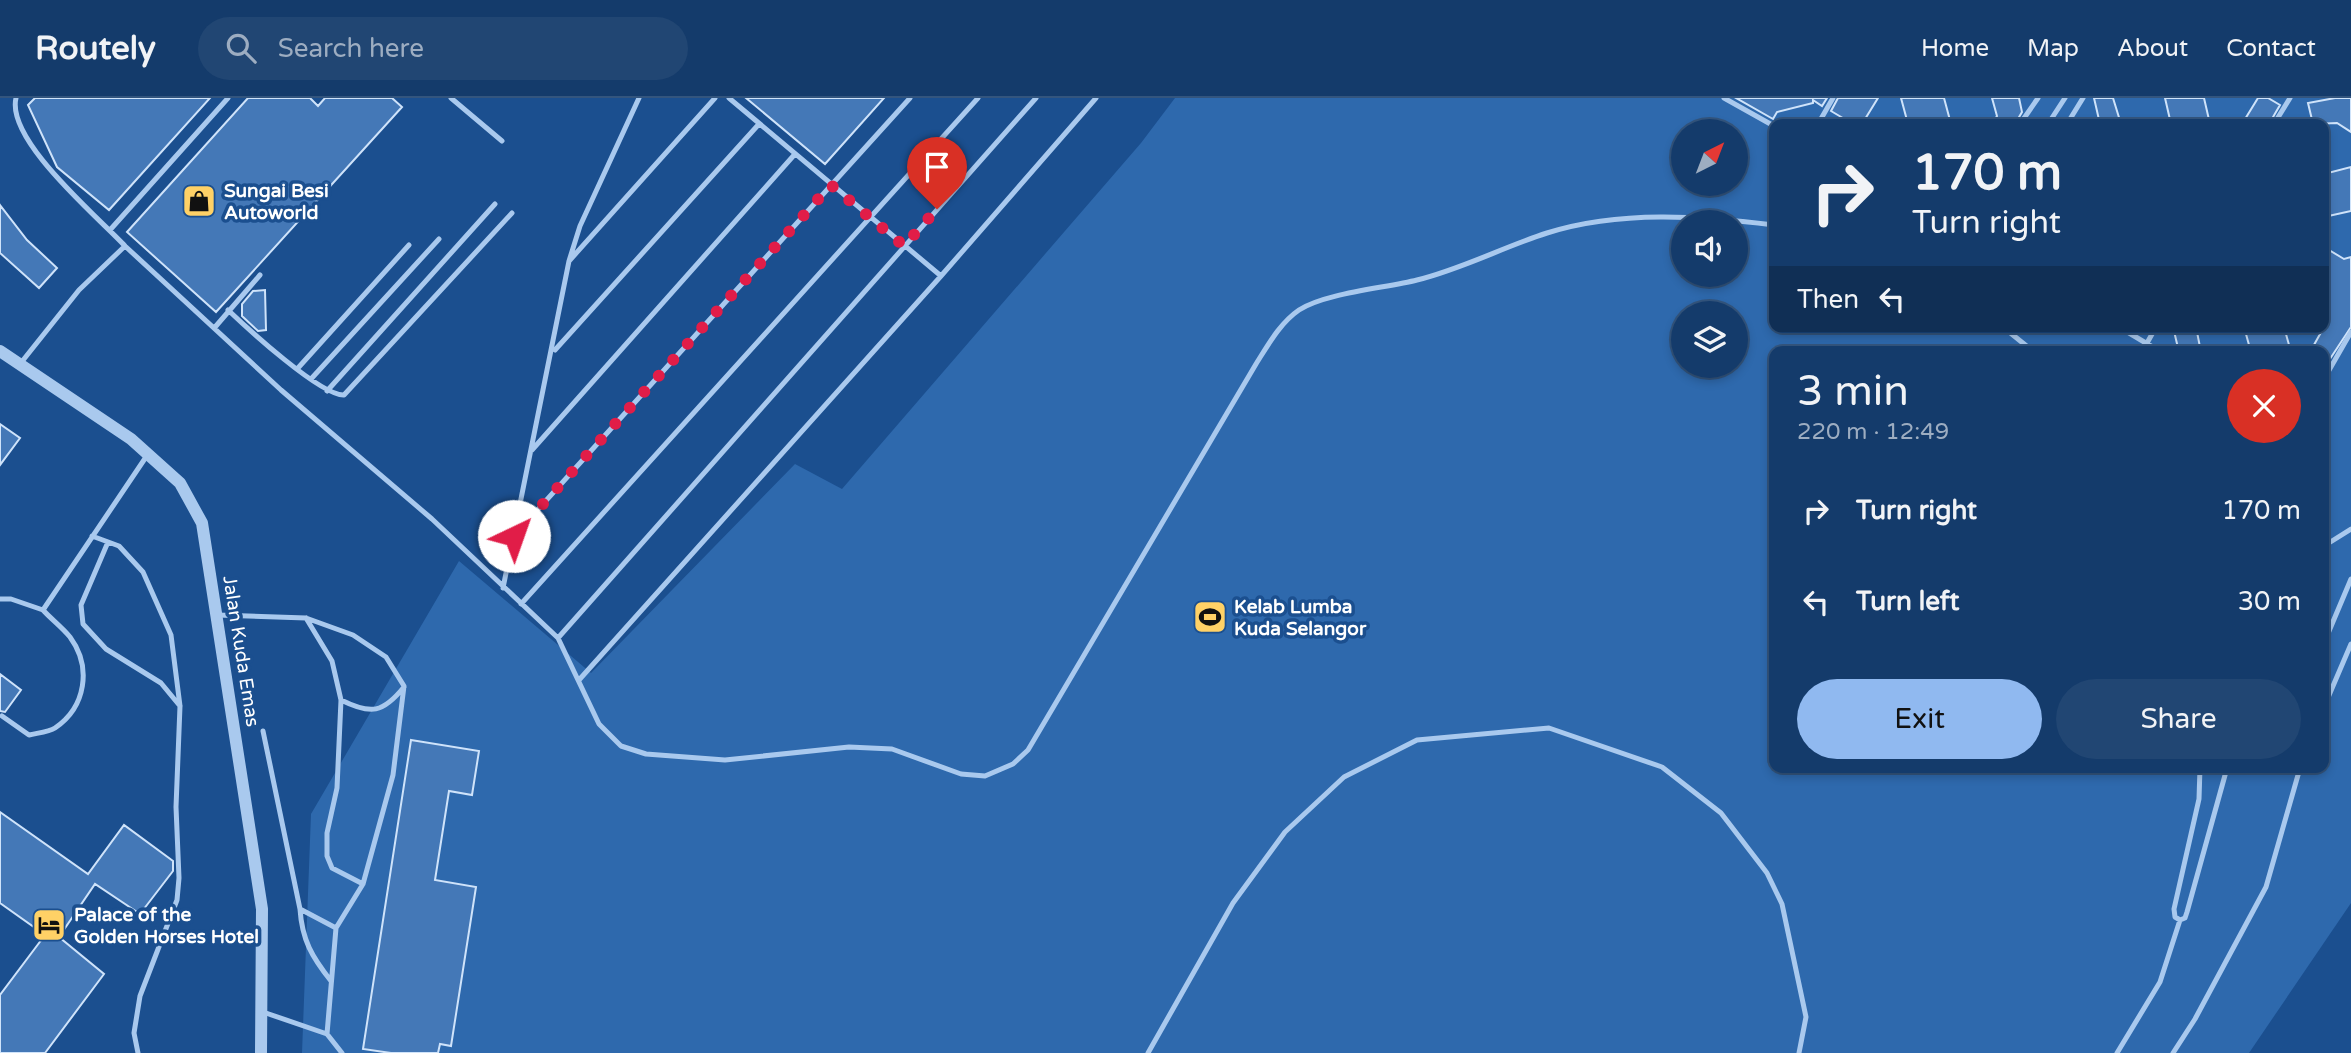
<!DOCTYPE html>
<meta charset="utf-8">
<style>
:root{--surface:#143b6b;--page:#214673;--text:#f1f3f6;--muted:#9dadc1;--line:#33557e;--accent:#90b9f0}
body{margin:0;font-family:"Varela Round",sans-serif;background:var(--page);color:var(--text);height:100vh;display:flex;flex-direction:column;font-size:26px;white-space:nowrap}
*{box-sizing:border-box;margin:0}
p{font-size:23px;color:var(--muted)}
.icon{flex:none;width:38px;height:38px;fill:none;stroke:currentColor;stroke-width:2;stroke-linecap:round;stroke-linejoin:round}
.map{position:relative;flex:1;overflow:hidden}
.side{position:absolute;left:1769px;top:248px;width:560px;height:427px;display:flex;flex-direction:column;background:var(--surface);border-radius:14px;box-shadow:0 4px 10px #0003,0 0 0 2px var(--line)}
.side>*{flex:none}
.hud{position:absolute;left:1769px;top:21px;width:560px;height:214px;border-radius:14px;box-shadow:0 4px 10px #0003,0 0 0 2px var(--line);background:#143b6b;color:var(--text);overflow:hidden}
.needle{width:46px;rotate:42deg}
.buttons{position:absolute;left:1671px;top:21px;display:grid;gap:14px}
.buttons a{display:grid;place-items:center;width:77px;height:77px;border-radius:50%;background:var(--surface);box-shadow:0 4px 10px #0003,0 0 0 2px var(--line);font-size:35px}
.pin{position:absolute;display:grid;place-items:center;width:60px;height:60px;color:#fff;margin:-72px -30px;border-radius:50% 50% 50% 0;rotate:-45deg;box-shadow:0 0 7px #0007}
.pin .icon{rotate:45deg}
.me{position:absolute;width:77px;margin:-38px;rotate:42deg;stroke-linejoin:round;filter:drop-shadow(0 0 5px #0008)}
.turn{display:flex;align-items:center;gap:24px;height:147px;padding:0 28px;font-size:32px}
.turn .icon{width:91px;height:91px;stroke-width:2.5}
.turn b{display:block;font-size:49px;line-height:60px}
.then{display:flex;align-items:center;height:66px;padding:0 28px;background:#0003;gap:14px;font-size:26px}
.round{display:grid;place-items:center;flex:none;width:74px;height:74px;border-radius:37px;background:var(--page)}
.overview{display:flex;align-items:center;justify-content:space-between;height:119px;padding:0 28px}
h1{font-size:42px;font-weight:600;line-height:52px}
.cta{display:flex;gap:14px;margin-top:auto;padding:14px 28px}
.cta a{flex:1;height:80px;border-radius:42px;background:var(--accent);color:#111;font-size:28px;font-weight:600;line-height:80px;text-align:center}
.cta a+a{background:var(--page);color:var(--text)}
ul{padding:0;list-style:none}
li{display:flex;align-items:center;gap:21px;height:91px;padding:0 28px}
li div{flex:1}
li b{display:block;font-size:26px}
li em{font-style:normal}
header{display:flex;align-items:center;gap:42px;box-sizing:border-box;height:98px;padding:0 35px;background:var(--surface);border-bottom:2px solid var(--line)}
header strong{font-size:33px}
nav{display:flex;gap:38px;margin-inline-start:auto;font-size:24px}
.search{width:490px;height:63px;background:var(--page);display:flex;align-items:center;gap:18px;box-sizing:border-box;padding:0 24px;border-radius:38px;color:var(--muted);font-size:26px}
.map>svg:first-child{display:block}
.grass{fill:#2e69ad;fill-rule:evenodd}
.building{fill:#4478b7;stroke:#cfe3fa;stroke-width:2}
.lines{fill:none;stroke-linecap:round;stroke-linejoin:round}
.service{stroke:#a9c9ee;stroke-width:5}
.tertiary{stroke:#a9c9ee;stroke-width:12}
.route{stroke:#e11d48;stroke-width:12;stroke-dasharray:0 21.6}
.labels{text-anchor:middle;stroke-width:7;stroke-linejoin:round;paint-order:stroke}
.poi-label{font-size:19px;font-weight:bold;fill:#fff;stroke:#1b4f8f;text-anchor:start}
.street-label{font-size:19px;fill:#fff;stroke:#1b4f8f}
</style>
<header>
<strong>Routely</strong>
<div class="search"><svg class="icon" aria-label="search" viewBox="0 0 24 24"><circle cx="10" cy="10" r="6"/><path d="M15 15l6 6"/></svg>Search here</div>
<nav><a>Home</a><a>Map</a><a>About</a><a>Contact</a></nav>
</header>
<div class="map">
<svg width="2351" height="955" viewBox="0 0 2351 955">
<rect width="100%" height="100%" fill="#1b4f8f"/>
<path class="grass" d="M 1175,0 L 2351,0 L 2351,805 L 2249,955 L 302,955 L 311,716 L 459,463 L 591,575 L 795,366 L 842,391 L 1141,45 ZM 1774,26 L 2324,26 L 2324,229 L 1774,229 ZM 1684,33 L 1736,33 L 1736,86 L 1684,86 ZM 1684,124 L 1736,124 L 1736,177 L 1684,177 ZM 1684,215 L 1736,215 L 1736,268 L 1684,268 ZM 1774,254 L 2324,254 L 2324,670 L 1774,670 Z"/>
<path class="building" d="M 35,0 L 210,0 L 109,112 L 57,69 L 28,7 Z
M 248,0 L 310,0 L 318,8 L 325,0 L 392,0 L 402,9 L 216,214 L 127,134 Z
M 746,0 L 884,0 L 825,66 Z
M 1736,0 L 1827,0 L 1822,8 L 1813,2 L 1813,5 L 1777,14 L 1773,21 Z
M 1838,0 L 1878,0 L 1862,26 L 1853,26 L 1831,13 Z
M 1901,0 L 1944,0 L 1951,26 L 1908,26 Z
M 1992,0 L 2019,0 L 2022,14 L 2015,26 L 1992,26 L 1997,18 Z
M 2094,0 L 2113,0 L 2121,26 L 2100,26 Z
M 2165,0 L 2204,0 L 2210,26 L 2171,26 Z
M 2258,0 L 2268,0 L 2280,7 L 2269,26 L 2242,26 Z
M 2335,0 L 2351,0 L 2351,34 L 2337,25 L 2313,26 L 2308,5 Z
M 2351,69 L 2351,113 L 2324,119 L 2324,76 Z
M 0,107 L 27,142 L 57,170 L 39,190 L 0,155 Z
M 2324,149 L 2344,161 L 2351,159 L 2351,229 L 2324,270 L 2324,254 L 2310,254 L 2329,220 L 2324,194 Z
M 265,192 L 266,232 L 258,233 L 242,218 L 242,206 L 253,193 Z
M 2173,229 L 2196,229 L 2201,254 L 2179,254 Z
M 2244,229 L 2284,229 L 2291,254 L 2251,254 Z
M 0,326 L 20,340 L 0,367 Z
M 0,576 L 21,592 L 5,614 L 0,613 Z
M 411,642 L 479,653 L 472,697 L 449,693 L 435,782 L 476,789 L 451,948 L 440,946 L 438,955 L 391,955 L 363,951 Z
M 0,714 L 88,776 L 124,727 L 173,763 L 173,773 L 140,816 L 95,786 L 59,839 L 104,876 L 45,955 L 0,955 L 0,897 L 45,837 L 0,805 Z"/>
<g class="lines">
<path class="service" d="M 16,0 C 6,42 97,118 125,148
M 451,0 L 502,43
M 729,0 L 941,178 L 1096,0
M 1724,0 L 1774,28
M 1818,26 L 1833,0
M 2020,26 L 2038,0
M 2048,26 L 2065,0
M 2067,26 L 2083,0
M 2274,26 L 2290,0
M 110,132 L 228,0
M 570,162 L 715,0
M 228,212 C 247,230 321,298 344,297 L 512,115
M 216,228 L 260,177
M 2003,229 L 2034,254
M 2119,229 L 2161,254
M 2147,245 L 2156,229
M 555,252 L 759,26
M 20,266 L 79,192 L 125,148 L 281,292 L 432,421 L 558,540 L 599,626 L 621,648 L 646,656 L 725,662 L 849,649 L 892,651 L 961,676 L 985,678 L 1013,666 L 1028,652 L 1256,266 C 1268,247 1280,225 1299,212 C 1325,195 1386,190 1417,182 C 1462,171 1503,149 1547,135 C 1620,112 1701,118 1774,127
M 298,270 L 409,147
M 311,281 L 439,141
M 2324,281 L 2351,234
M 327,293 L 495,106
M 532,352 L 795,56
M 92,438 L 119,448 L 143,474 L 171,537 L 180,608 L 176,709 L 179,780 L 177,802 L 140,898 L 134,935 L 138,955
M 514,438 L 910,0
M 108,444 L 81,507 L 83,526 L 106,551 L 161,585 L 180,608
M 2324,448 L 2351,431
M 503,490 L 569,163 L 580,128 L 639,0
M 0,501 L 11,501 L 43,512
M 521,506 L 978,0
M 217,517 L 306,520 L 353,537 L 386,559 L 404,588 L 393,677 L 363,786 L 336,830 L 327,936 L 342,955
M 306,520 L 332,563 L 341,602 L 337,690 L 327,735 L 327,758 L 332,770 L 363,786
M 558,540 L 1036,0
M 2324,545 L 2351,481
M 579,582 L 941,178
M 341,602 C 371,617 383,615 404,589
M 2324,609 L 2351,546
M 2,618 L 29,637 C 37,635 49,634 55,630 C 86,609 92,569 70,539 C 62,529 51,521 43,512 L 148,356
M 263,633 L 300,811 L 336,830
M 2200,670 L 2199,701 L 2174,811 L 2175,819 L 2180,822 L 2185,820 L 2187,814 L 2227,670
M 300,811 C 302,842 312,859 331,883
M 263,914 L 327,936
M 1148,955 L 1233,805 L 1285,734 L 1344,679 L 1417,642 L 1549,630 L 1662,669 L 1721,715 L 1767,775 L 1782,806 L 1806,919 L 1799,955
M 2117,955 L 2160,884 L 2180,822
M 2173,955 L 2195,921 L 2266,789 L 2300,670"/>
<path class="tertiary" d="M 0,253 L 131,341 L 180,385 L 202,425 L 262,811 L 261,955"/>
</g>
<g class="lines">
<path class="route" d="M 514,438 L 831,87 L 904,148 L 937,111"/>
</g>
<defs>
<symbol id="shop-square" viewBox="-11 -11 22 22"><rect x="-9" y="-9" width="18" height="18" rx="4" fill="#ffd166" stroke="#1b4f8f"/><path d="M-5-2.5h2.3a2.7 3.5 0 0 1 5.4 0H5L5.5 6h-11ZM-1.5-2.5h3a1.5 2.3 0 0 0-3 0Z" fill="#111"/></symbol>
<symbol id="stadium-square" viewBox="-11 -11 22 22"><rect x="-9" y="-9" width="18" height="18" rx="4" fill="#ffd166" stroke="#1b4f8f"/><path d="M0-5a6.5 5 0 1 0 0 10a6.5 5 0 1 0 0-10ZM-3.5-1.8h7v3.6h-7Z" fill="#111"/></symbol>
<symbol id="hotel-square" viewBox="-11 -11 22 22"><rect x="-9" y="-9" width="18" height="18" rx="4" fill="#ffd166" stroke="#1b4f8f"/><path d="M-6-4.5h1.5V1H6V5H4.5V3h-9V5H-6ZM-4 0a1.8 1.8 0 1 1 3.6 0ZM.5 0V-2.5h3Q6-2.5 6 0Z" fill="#111"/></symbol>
</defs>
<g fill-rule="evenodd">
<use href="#shop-square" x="180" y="84" width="38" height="38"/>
<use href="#stadium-square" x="1191" y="500" width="38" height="38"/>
<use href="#hotel-square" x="30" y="808" width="38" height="38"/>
</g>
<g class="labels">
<g class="poi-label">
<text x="224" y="99">Sungai Besi<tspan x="224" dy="22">Autoworld</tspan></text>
<text x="1234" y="515">Kelab Lumba<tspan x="1234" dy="22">Kuda Selangor</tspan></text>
<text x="74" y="823">Palace of the<tspan x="74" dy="22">Golden Horses Hotel</tspan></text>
</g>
<g class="street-label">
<text transform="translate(242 553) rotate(81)" y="7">Jalan Kuda Emas</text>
</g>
</g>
</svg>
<div class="buttons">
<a><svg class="needle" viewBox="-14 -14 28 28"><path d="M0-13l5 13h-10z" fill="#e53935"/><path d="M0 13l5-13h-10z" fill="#9dadc1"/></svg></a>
<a><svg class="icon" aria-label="sound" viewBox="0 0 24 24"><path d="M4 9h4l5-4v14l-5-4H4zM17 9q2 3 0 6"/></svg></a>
<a><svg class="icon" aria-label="layers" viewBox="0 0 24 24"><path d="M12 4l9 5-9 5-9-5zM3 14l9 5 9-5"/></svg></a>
</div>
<div class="pin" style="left:937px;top:111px;background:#d93025"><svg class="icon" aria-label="arrive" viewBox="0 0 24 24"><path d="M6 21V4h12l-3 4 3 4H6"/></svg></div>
<svg class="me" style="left:514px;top:438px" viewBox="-20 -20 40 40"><circle r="19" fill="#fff"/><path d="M0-13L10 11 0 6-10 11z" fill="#e11d48"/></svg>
<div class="hud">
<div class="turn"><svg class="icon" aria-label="right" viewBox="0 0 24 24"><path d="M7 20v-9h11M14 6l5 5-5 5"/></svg><div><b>170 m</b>Turn right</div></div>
<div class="then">Then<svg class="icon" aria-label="left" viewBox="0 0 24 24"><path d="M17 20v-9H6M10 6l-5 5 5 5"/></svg></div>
</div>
<section class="side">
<div class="overview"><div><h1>3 min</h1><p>220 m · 12:49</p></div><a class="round" style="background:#d93025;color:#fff"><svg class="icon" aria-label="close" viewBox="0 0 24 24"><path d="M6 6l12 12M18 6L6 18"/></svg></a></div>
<ul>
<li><svg class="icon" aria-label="right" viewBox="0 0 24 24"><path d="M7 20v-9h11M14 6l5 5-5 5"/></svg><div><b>Turn right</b></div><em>170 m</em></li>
<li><svg class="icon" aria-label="left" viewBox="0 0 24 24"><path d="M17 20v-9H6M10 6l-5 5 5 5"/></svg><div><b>Turn left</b></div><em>30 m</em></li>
</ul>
<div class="cta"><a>Exit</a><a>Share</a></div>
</section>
</div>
